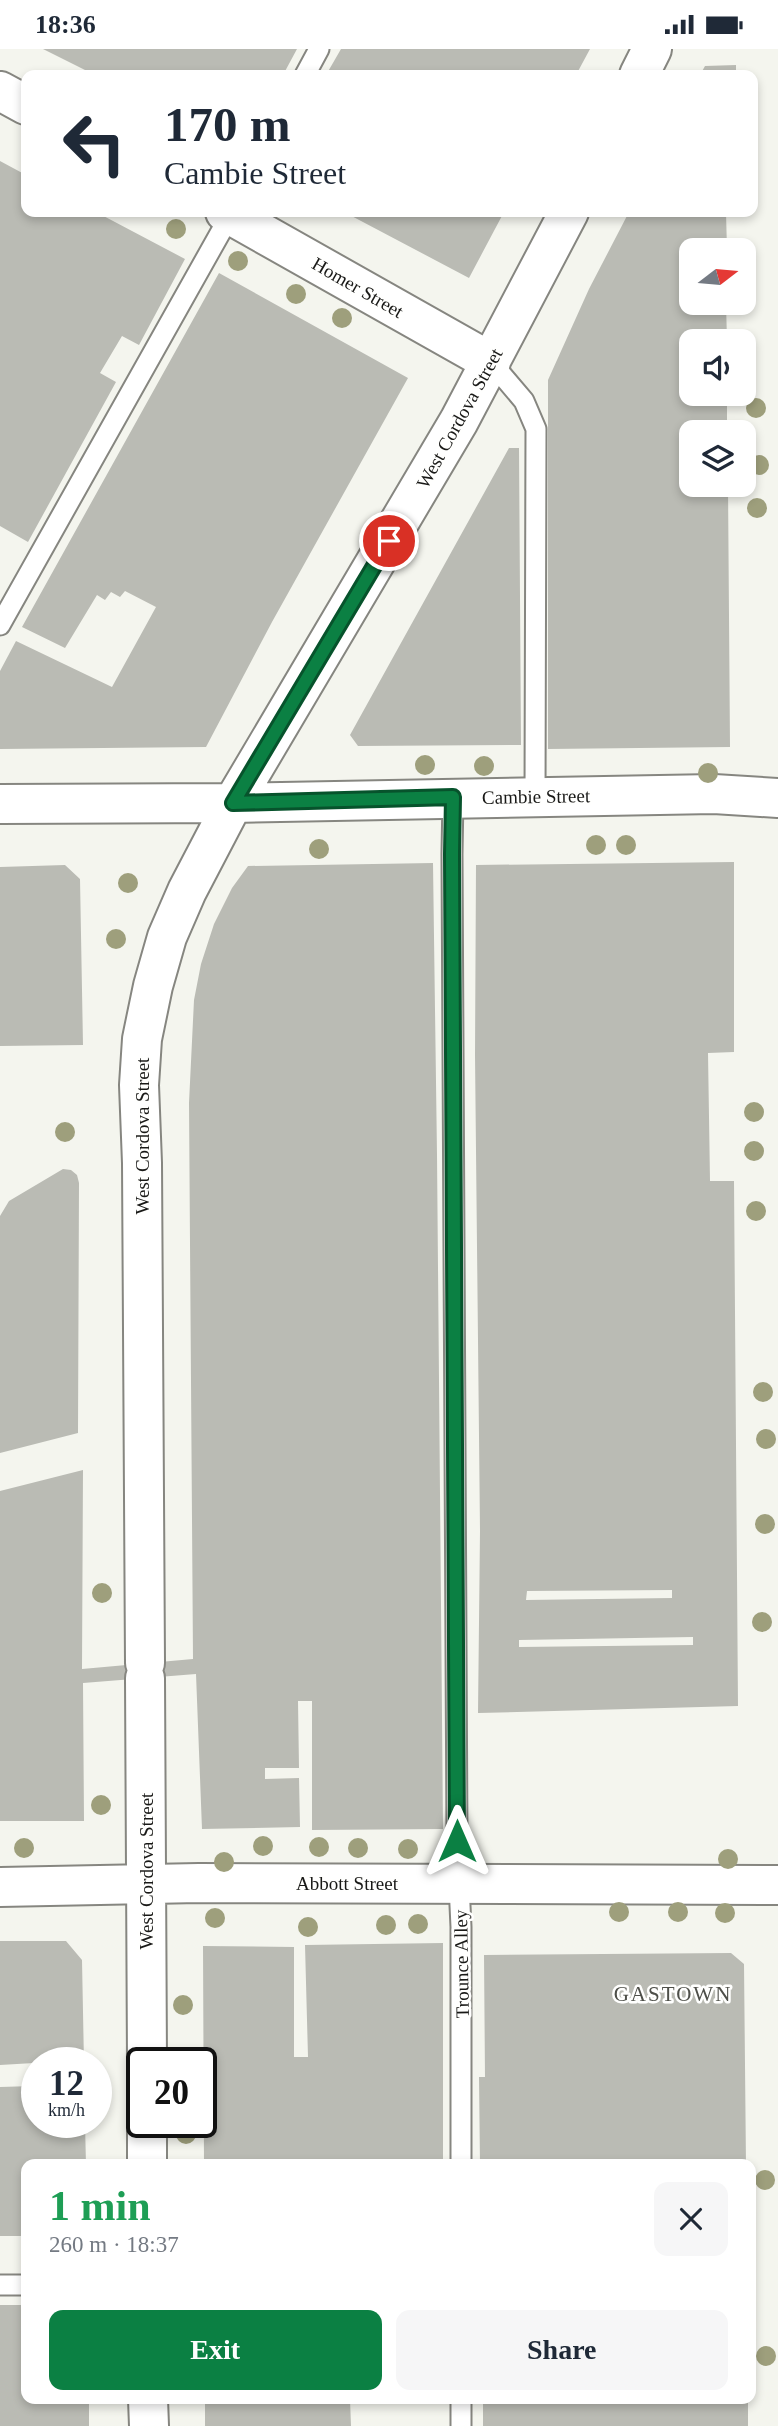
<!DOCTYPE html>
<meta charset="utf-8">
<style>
:root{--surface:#fff;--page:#f6f6f7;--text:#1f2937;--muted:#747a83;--accent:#0b8043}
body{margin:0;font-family:Georgia,serif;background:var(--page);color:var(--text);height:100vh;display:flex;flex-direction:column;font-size:26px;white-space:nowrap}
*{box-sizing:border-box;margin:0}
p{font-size:23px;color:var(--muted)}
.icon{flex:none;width:38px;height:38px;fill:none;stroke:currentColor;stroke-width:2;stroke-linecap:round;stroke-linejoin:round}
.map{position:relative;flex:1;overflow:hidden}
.details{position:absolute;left:21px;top:2110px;width:735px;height:245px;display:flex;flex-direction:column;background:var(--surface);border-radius:14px;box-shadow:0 4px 10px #0003}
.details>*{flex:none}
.hud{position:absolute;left:21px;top:21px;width:737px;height:147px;border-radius:14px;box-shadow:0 4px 10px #0003;background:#fff;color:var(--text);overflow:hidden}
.needle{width:46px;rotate:74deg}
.fabs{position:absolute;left:679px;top:189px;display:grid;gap:14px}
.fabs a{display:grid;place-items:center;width:77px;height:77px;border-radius:14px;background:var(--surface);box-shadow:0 4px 10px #0003;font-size:35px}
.speed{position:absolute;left:21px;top:1998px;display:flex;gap:14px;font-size:35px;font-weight:700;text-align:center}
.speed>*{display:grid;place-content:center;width:91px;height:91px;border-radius:50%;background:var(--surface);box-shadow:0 4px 10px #0003;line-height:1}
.speed small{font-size:18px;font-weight:400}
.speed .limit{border:4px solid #111;border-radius:10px;background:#fff;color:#111}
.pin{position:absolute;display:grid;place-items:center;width:60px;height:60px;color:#fff;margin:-30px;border:4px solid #fff;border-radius:50%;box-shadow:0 2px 7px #0007}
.me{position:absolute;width:77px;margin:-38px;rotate:0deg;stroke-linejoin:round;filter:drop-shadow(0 0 5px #0008)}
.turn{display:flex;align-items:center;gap:24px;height:147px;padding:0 28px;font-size:32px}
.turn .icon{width:91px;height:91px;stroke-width:2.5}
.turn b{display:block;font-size:49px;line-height:60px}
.round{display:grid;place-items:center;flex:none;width:74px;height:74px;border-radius:14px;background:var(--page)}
.headline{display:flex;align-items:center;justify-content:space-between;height:119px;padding:0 28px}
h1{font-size:42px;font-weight:600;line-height:52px;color:#1e9e55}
.button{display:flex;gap:14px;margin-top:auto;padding:14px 28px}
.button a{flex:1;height:80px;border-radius:14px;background:var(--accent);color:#fff;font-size:28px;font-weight:600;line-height:80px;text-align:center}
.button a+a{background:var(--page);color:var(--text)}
.status{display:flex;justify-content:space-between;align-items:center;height:49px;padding:0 35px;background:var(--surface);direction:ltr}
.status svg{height:19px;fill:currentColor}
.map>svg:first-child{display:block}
.building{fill:#babbb4;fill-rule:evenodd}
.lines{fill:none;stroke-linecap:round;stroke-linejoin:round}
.lane-casing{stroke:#868680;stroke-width:23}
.secondary-casing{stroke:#868680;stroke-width:42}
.lane{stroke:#fff;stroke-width:19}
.secondary{stroke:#fff;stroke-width:38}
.tree{fill:#9e9f7c}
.route-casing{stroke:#07532c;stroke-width:18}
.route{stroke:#0b8043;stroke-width:12}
.labels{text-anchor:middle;stroke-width:5;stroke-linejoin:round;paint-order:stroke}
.street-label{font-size:19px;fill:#191917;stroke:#fffffe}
.neighbourhood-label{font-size:21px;letter-spacing:2px;fill:#4e4f49;stroke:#fffffe}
</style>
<div class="status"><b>18:36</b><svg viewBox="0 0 49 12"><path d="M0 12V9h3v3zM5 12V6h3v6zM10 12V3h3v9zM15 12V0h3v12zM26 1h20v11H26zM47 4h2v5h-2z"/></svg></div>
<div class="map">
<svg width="778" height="2377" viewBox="0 0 778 2377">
<rect width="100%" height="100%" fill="#f4f5ee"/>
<path class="building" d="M 43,0 L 297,0 L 283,26 L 95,26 Z
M 341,0 L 590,0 L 576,26 L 326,26 Z
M 736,16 L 736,26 L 700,26 L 705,17 Z
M 0,112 L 26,126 L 26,163 L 96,163 L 185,210 L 139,296 L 122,287 L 100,324 L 116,333 L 28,493 L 0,477 Z
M 344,163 L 504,163 L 469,229 Z
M 629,163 L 726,163 L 727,201 L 691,201 L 691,254 L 726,254 L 727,292 L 691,292 L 691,345 L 727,345 L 727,383 L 691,383 L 691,436 L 728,436 L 730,698 L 548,700 L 548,331 L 589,240 Z
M 219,224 L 408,329 L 272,573 L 206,698 L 0,700 L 0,622 L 16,592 L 112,638 L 156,558 L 125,542 L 120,548 L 111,543 L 105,551 L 97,546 L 65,599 L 22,578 Z
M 509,399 L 519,399 L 521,696 L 358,697 L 350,686 Z
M 734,813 L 734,1003 L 708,1004 L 710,1132 L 734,1132 L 738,1657 L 478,1664 L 480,1482 L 475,1006 L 476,816 ZM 672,1541 L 672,1549 L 526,1551 L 527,1542 ZM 693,1588 L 693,1596 L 519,1598 L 519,1591 Z
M 433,814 L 437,1106 L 443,1780 L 312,1781 L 312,1652 L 298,1652 L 299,1719 L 265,1719 L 265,1730 L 299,1729 L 300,1778 L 202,1780 L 196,1625 L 83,1634 L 84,1772 L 0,1772 L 0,1442 L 83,1421 L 82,1620 L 193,1610 L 189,1054 L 194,951 L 201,915 L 214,875 L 232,839 L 248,817 Z
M 65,816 L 80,830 L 83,996 L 0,997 L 0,818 Z
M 63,1120 L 71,1121 L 77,1126 L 79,1134 L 78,1384 L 0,1404 L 0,1167 L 9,1152 Z
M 0,1892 L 66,1892 L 82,1911 L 84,2014 L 37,2014 L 37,2074 L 85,2074 L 86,2116 L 26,2116 L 26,2187 L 0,2187 L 0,2038 L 33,2037 L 34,2014 L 0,2016 Z
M 443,1894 L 443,2116 L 204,2116 L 203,1897 L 294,1898 L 294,2008 L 308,2008 L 305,1896 Z
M 731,1904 L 744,1915 L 746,2116 L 480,2116 L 479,2028 L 485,2028 L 484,1906 Z
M 0,2256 L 26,2256 L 26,2350 L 89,2350 L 89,2377 L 0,2377 Z
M 205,2350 L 350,2350 L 351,2377 L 205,2377 Z
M 483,2350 L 748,2350 L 748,2377 L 483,2377 Z"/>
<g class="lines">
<defs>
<path id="lane" d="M 305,26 L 319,0
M 491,313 L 524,352 L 536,380 L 535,748
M 0,576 L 232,163
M 453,748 L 452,805 L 457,1792 L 461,1878 L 461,2116
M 0,2236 L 26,2236
M 461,2350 L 461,2377"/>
<path id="secondary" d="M 639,26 L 652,0
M 0,42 L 26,56
M 225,163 L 491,313
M 0,755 L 233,754 L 714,745 L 778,749
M 145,1614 L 142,1114 L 139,1036 L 142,990 L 153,937 L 167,888 L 187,842 L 233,754 L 459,372 L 569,163
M 145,1629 L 147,2014
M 0,1838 L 199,1834 L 778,1836
M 147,2074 L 147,2116
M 148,2350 L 149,2377"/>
</defs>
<use href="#lane" class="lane-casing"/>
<use href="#secondary" class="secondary-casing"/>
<use href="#lane" class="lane"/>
<use href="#secondary" class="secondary"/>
</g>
<g class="tree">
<circle cx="176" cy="180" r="10"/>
<circle cx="238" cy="212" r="10"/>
<circle cx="296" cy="245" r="10"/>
<circle cx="342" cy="269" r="10"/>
<circle cx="756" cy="359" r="10"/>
<circle cx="759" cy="416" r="10"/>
<circle cx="757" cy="459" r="10"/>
<circle cx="425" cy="716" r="10"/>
<circle cx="484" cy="717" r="10"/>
<circle cx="708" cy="724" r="10"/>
<circle cx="596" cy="796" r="10"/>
<circle cx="626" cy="796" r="10"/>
<circle cx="319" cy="800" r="10"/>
<circle cx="128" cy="834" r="10"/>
<circle cx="116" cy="890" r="10"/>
<circle cx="754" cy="1063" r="10"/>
<circle cx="65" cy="1083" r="10"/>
<circle cx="754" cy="1102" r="10"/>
<circle cx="756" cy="1162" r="10"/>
<circle cx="763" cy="1343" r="10"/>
<circle cx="766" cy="1390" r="10"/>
<circle cx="765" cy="1475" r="10"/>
<circle cx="102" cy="1544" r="10"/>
<circle cx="762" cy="1573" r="10"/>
<circle cx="101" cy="1756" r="10"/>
<circle cx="263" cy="1797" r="10"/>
<circle cx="319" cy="1798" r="10"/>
<circle cx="24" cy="1799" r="10"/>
<circle cx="358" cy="1799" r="10"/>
<circle cx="408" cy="1800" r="10"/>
<circle cx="728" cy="1810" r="10"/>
<circle cx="224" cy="1813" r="10"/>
<circle cx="619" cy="1863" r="10"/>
<circle cx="678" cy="1863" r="10"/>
<circle cx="725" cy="1864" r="10"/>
<circle cx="215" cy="1869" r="10"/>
<circle cx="418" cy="1875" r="10"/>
<circle cx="386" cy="1876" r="10"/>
<circle cx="308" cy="1878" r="10"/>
<circle cx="183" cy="1956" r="10"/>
<circle cx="186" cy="2085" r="10"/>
<circle cx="765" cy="2131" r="10"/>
<circle cx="766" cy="2307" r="10"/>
</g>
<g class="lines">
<defs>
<path id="route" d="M 389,492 L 233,754 L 453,748 L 452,805 L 457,1792"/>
</defs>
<use href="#route" class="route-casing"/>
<use href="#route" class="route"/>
</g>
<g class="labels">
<g class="street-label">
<text transform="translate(358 238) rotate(30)" y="7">Homer Street</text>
<text transform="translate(459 369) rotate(-61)" y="7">West Cordova Street</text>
<text transform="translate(536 747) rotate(-1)" y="7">Cambie Street</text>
<text transform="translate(142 1087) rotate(-90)" y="7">West Cordova Street</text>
<text transform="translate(146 1822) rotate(-90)" y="7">West Cordova Street</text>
<text x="347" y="1841">Abbott Street</text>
<text transform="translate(461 1915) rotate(-91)" y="7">Trounce Alley</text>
</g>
<g class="neighbourhood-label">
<text x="673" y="1952">GASTOWN</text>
</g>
</g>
</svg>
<div class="fabs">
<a><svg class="needle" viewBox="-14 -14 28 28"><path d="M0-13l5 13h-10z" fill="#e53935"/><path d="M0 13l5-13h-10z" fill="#747a83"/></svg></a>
<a><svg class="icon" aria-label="sound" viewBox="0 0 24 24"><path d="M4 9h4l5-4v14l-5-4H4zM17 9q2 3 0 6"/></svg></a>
<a><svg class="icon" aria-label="layers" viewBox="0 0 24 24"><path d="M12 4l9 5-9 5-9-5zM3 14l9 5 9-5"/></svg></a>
</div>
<div class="speed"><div>12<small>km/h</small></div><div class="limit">20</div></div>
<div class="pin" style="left:389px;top:492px;background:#d93025"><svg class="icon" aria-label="arrive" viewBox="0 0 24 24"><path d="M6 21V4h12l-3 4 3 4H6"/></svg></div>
<svg class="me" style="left:457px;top:1792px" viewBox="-20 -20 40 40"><path d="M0-17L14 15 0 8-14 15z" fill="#0b8043" stroke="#fff" stroke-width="4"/></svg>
<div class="hud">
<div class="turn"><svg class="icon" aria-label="left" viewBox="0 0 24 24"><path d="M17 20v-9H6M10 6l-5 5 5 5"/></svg><div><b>170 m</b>Cambie Street</div></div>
</div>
<section class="details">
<div class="headline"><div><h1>1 min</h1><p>260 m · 18:37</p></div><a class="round"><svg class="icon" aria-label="close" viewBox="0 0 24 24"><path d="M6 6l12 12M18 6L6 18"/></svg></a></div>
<div class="button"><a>Exit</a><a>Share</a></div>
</section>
</div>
